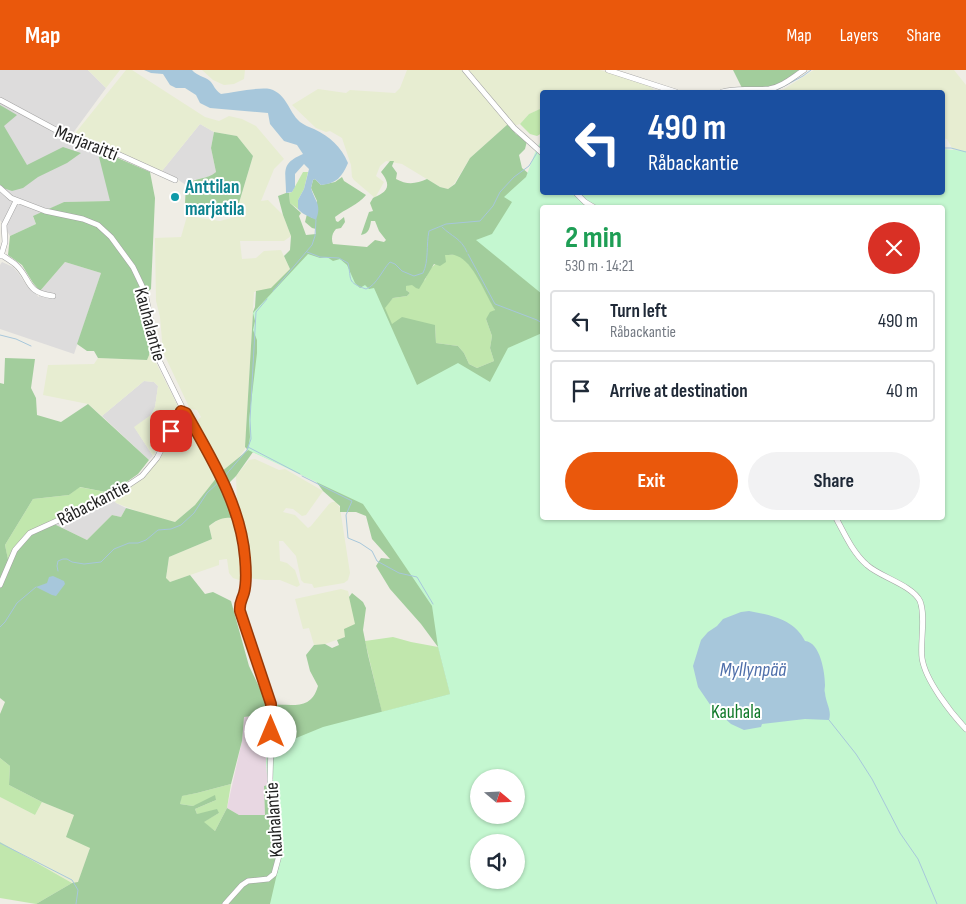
<!DOCTYPE html>
<meta charset="utf-8">
<style>
:root{--surface:#fff;--page:#f2f2f3;--text:#1f2937;--muted:#747a83;--line:#e0e1e3;--accent:#ea580c}
body{margin:0;font-family:"Sofia Sans Condensed",sans-serif;background:var(--page);color:var(--text);height:100vh;display:flex;flex-direction:column;font-size:19px;white-space:nowrap}
*{box-sizing:border-box;margin:0}
p{font-size:16px;color:var(--muted)}
.icon{flex:none;width:28px;height:28px;fill:none;stroke:currentColor;stroke-width:2;stroke-linecap:round;stroke-linejoin:round}
.map{position:relative;flex:1;overflow:hidden}
.details{position:absolute;left:540px;top:135px;width:405px;height:315px;display:flex;flex-direction:column;background:var(--surface);border-radius:5px;box-shadow:0 1px 4px #0004}
.details>*{flex:none}
.top-card{position:absolute;left:540px;top:20px;width:405px;height:105px;border-radius:5px;box-shadow:0 1px 4px #0004;background:#1a4fa0;color:#fff;overflow:hidden}
.needle{width:32px;rotate:109deg}
.tools{position:absolute;left:470px;top:699px;display:grid;gap:10px}
.tools a{display:grid;place-items:center;width:55px;height:55px;border-radius:50%;background:var(--surface);box-shadow:0 1px 4px #0004;font-size:25px}
.pin{position:absolute;display:grid;place-items:center;width:42px;height:42px;color:#fff;margin:-21px;border-radius:10px;box-shadow:0 2px 8px #0006}
.me{position:absolute;width:55px;margin:-28px;rotate:0deg;stroke-linejoin:round;filter:drop-shadow(0 0 4px #0008)}
.turn{display:flex;align-items:center;gap:18px;height:105px;padding:0 25px;font-size:22px}
.turn .icon{width:65px;height:65px;stroke-width:2.5}
.turn b{display:block;font-size:35px;line-height:42px}
.round{display:grid;place-items:center;flex:none;width:52px;height:52px;border-radius:26px;background:var(--page)}
.headline{display:flex;align-items:center;justify-content:space-between;height:85px;padding:0 25px}
h1{font-size:30px;font-weight:700;line-height:38px;color:#1e9e55}
.button{display:flex;gap:10px;margin-top:auto;padding:10px 25px}
.button a{flex:1;height:58px;border-radius:30px;background:var(--accent);color:#fff;font-size:20px;font-weight:700;line-height:58px;text-align:center}
.button a+a{background:var(--page);color:var(--text)}
ul{padding:0;list-style:none}
li{display:flex;align-items:center;gap:15px;height:62px;margin:0 10px 8px;padding:0 15px;border:2px solid var(--line);border-radius:5px}
li div{flex:1}
li b{display:block;font-size:19px}
li em{font-style:normal}
header{display:flex;align-items:center;gap:30px;box-sizing:border-box;height:70px;padding:0 25px;background:var(--accent);color:#fff}
header strong{font-size:24px}
nav{display:flex;gap:28px;margin-inline-start:auto;font-size:18px}
.map>svg:first-child{display:block}
.residential{fill:#dddcdc}
.industrial{fill:#e8d7e2}
.farmland{fill:#e7edd1}
.grass{fill:#c1e7ad}
.forest{fill:#a2cd9c;fill-rule:evenodd}
.park{fill:#c4f7d0;fill-rule:evenodd}
.water{fill:#a7c7db}
.lines{fill:none;stroke-linecap:round;stroke-linejoin:round}
.stream{stroke:#a7c7db;stroke-width:1}
.minor-casing{stroke:#a3a3a3;stroke-width:6}
.minor{stroke:#fff;stroke-width:5}
.route-casing{stroke:#983908;stroke-width:12}
.route{stroke:#ea580c;stroke-width:9}
.culture-dot{fill:#0f9aa8;stroke:#fff;stroke-width:2}
.labels{text-anchor:middle;stroke-width:4;stroke-linejoin:round;paint-order:stroke}
.street-label{font-size:19px;fill:#1f1f1f;stroke:#fff}
.culture-label{font-size:19px;font-weight:bold;fill:#0d838f;stroke:#fff;text-anchor:start}
.park-label{font-size:19px;fill:#107929;stroke:#fff}
.water-label{font-size:20px;font-style:italic;fill:#4f6faa;stroke:#fff}
</style>
<header>
<strong>Map</strong>
<nav><a>Map</a><a>Layers</a><a>Share</a></nav>
</header>
<div class="map">
<svg width="966" height="834" viewBox="0 0 966 834">
<rect width="100%" height="100%" fill="#efede5"/>
<path class="residential" d="M 0,0 L 88,0 L 106,18 L 70,67 L 97,76 L 111,131 L 64,132 L 33,147 L 36,154 L 10,166 L 0,150 Z
M 200,54 L 214,62 L 211,78 L 216,102 L 212,106 L 189,111 L 186,115 L 171,105 L 162,101 Z
M 2,192 L 13,197 L 19,204 L 27,216 L 39,227 L 40,221 L 65,192 L 101,203 L 74,284 L 0,259 L 0,195 Z
M 144,311 L 154,312 L 158,316 L 155,337 L 151,345 L 135,358 L 153,386 L 149,390 L 102,346 Z
M 112,426 L 116,433 L 126,438 L 121,447 L 112,445 L 87,470 L 52,453 Z"/>
<path class="industrial" d="M 270,644 L 266,692 L 268,715 L 264,717 L 265,745 L 239,745 L 227,738 L 242,671 L 244,647 Z"/>
<path class="farmland" d="M 88,0 L 120,0 L 106,18 Z
M 126,0 L 132,0 L 205,47 L 219,51 L 229,46 L 242,49 L 256,56 L 284,89 L 274,99 L 261,131 L 268,130 L 283,145 L 291,166 L 284,171 L 240,171 L 242,189 L 256,188 L 264,181 L 281,180 L 290,199 L 271,219 L 254,222 L 245,379 L 239,387 L 221,402 L 196,352 L 201,347 L 197,340 L 190,339 L 163,282 L 160,247 L 156,231 L 155,168 L 181,167 L 187,146 L 220,151 L 235,147 L 253,86 L 237,66 L 214,62 L 200,54 L 162,101 L 112,79 L 73,66 Z
M 202,0 L 245,0 L 244,9 L 234,14 L 224,15 L 213,10 Z
M 407,0 L 462,0 L 508,54 L 470,88 L 454,114 L 448,119 L 440,117 L 402,94 L 386,91 L 380,96 L 376,106 L 384,112 L 375,128 L 354,110 L 352,107 L 351,95 L 342,68 L 330,61 L 326,62 L 316,58 L 292,35 L 318,19 L 346,23 L 350,20 L 395,23 L 400,18 Z
M 468,0 L 600,0 L 649,15 L 656,22 L 542,22 L 542,38 L 529,44 L 520,54 L 513,56 Z
M 814,0 L 954,0 L 966,15 L 966,81 L 953,80 L 947,69 L 943,68 L 942,22 L 782,22 L 781,21 Z
M 152,278 L 156,293 L 177,334 L 177,343 L 153,386 L 134,357 L 151,345 L 155,337 L 158,316 L 154,312 L 144,311 L 102,346 L 88,334 L 43,325 L 48,295 L 94,294 L 98,288 L 147,290 Z
M 185,346 L 218,406 L 195,435 L 175,452 L 145,444 L 116,433 L 112,426 L 126,418 L 157,388 L 181,347 Z
M 255,389 L 279,400 L 285,399 L 323,421 L 306,445 L 302,446 L 293,439 L 286,438 L 283,442 L 295,445 L 308,458 L 311,456 L 329,434 L 332,432 L 336,432 L 340,438 L 350,503 L 348,510 L 344,513 L 314,518 L 312,514 L 304,513 L 301,510 L 296,486 L 283,471 L 279,471 L 280,491 L 287,493 L 295,500 L 300,515 L 297,517 L 280,510 L 265,510 L 249,508 L 249,483 L 246,458 L 237,433 L 236,406 L 249,390 Z
M 221,448 L 231,448 L 236,454 L 242,484 L 242,511 L 233,508 L 229,503 L 227,489 L 219,490 L 219,495 L 170,512 L 166,509 L 169,487 L 212,469 L 209,456 Z
M 341,519 L 348,521 L 356,554 L 345,567 L 325,574 L 314,575 L 309,558 L 303,559 L 295,529 Z
M 0,727 L 35,745 L 42,732 L 74,745 L 90,778 L 78,813 L 72,813 L 0,772 Z"/>
<path class="grass" d="M 542,38 L 542,63 L 537,66 L 530,64 L 520,54 L 529,44 Z
M 303,102 L 308,102 L 304,119 L 298,130 L 298,139 L 290,133 L 289,123 L 292,122 Z
M 445,185 C 449,185 454,184 457,185 C 473,191 487,226 495,240 L 486,249 L 492,266 L 490,278 L 494,291 L 477,298 L 469,294 L 464,283 L 458,276 L 436,273 L 435,255 L 392,255 L 384,238 L 393,228 L 407,226 L 410,223 L 406,220 L 405,216 L 425,210 L 429,200 Z
M 79,417 L 111,423 L 112,426 L 30,463 L 9,495 L 5,475 L 33,429 L 69,425 Z
M 393,567 L 411,572 L 438,577 L 450,624 L 382,643 L 365,571 Z
M 0,688 L 10,696 L 9,715 L 42,732 L 35,745 L 0,727 Z
M 231,714 L 227,738 L 215,761 L 203,752 L 219,743 L 197,744 L 195,739 L 216,730 L 193,736 L 180,734 L 181,726 L 197,723 Z
M 0,772 L 72,813 L 36,834 L 0,828 Z"/>
<path class="forest" d="M 733,0 L 804,0 L 769,19 L 742,18 Z
M 0,35 L 17,45 L 4,56 L 27,95 L 63,77 L 81,83 L 67,93 L 38,107 L 23,118 L 12,121 L 0,117 Z
M 508,54 L 516,64 L 527,71 L 525,79 L 519,85 L 522,98 L 528,103 L 542,122 L 542,448 L 966,834 L 227,834 C 244,814 242,813 269,810 L 279,794 L 273,677 L 275,635 C 295,634 311,640 318,616 L 310,601 L 306,585 L 314,575 L 325,574 L 332,578 L 339,575 L 337,570 L 345,567 L 344,559 L 355,554 L 349,527 L 352,523 L 363,532 L 366,538 L 363,560 L 368,585 L 382,642 L 450,624 L 438,577 L 421,554 L 390,519 L 376,496 L 381,488 L 390,489 L 372,469 L 366,446 L 356,442 L 340,442 L 340,436 L 323,421 L 315,410 L 253,382 L 236,406 L 225,417 L 238,453 L 236,454 L 231,448 C 221,447 216,451 209,456 L 212,469 L 169,487 L 166,508 L 170,512 L 190,505 L 205,524 L 213,522 L 231,531 L 249,596 L 270,639 L 270,644 L 244,647 L 242,671 L 231,714 L 197,723 L 182,726 L 180,734 L 193,736 L 215,725 L 216,730 L 195,739 L 197,744 L 217,739 L 219,743 L 204,752 L 215,761 L 227,738 L 239,745 L 265,745 L 264,716 L 268,715 L 270,743 L 277,767 L 274,801 L 268,807 C 243,807 240,818 223,834 L 36,834 L 72,813 L 78,812 L 90,778 L 66,767 L 74,745 L 42,732 L 9,715 L 10,696 L 0,688 L 0,644 L 5,632 L 0,628 L 0,313 L 4,314 L 5,288 L 35,289 L 31,318 L 36,328 L 37,345 L 61,352 L 88,334 L 149,390 L 138,404 L 111,423 L 80,417 L 69,425 L 33,429 L 5,475 L 9,494 C 19,469 28,464 52,453 L 87,470 L 112,445 L 121,447 L 126,438 L 175,452 L 195,435 L 221,402 L 248,380 L 245,377 L 253,242 L 255,237 L 256,221 L 271,218 L 290,199 L 284,186 L 290,180 L 291,166 L 283,145 L 278,126 L 286,123 L 289,123 L 290,133 L 301,143 L 299,146 L 306,165 L 316,164 L 316,159 L 312,158 L 305,152 L 307,144 L 312,148 L 317,131 L 311,118 L 313,110 L 315,109 L 321,115 L 335,112 L 342,107 L 344,111 L 366,125 C 358,135 345,139 335,147 L 336,151 L 338,152 L 344,147 L 345,152 L 341,158 L 336,159 C 332,163 331,169 333,174 L 367,177 L 375,170 L 384,172 L 386,170 L 379,161 L 375,151 L 371,151 C 370,157 369,164 361,165 L 369,142 L 373,141 L 370,133 L 373,128 C 379,125 391,121 386,110 C 385,107 383,105 381,102 L 390,91 L 394,91 L 392,96 L 397,103 L 396,109 C 407,115 416,114 427,109 L 440,117 L 448,119 L 455,114 L 470,88 ZM 445,185 C 449,185 454,184 457,186 C 473,191 486,226 495,240 L 490,242 L 486,249 L 492,266 L 490,278 L 494,291 L 477,298 L 469,294 L 464,283 L 458,276 L 436,273 L 435,255 L 402,247 L 392,254 L 385,238 L 393,228 L 407,226 L 410,223 L 406,220 L 406,216 L 412,215 L 416,218 L 419,219 L 434,194 L 440,196 L 446,192 ZM 479,708 L 516,708 L 516,745 L 479,745 ZM 479,772 L 516,772 L 516,810 L 479,810 Z
M 214,62 L 237,66 L 253,86 L 239,133 L 209,144 L 191,141 L 185,133 L 186,115 C 194,107 208,110 216,102 L 211,78 Z
M 97,79 L 150,102 L 155,128 L 151,219 L 142,226 L 152,278 L 147,290 L 98,288 L 94,281 L 87,281 L 77,274 L 101,203 L 65,192 L 40,221 L 33,213 L 22,195 L 8,185 L 10,166 L 36,154 L 33,146 L 64,132 L 110,131 Z"/>
<path class="park" d="M 542,69 L 542,122 L 942,122 L 943,79 L 966,81 L 966,834 L 270,834 L 279,795 L 275,792 L 277,767 L 270,743 L 266,692 L 267,680 L 323,657 L 450,624 L 438,577 L 432,536 L 363,434 L 248,380 L 250,367 L 249,350 L 257,283 L 257,270 L 253,260 L 255,251 L 253,243 L 308,184 L 320,188 L 327,187 L 333,191 L 340,189 L 347,195 L 355,213 L 360,218 L 365,215 L 369,219 L 374,218 L 417,315 L 458,293 L 490,312 L 508,278 L 542,263 L 542,448 L 942,448 L 942,138 L 542,138 L 542,224 L 476,170 L 492,164 L 512,132 L 504,127 L 526,107 L 536,80 ZM 479,708 L 516,708 L 516,745 L 479,745 ZM 479,772 L 516,772 L 516,810 L 479,810 Z"/>
<path class="water" d="M 144,0 L 192,0 C 197,6 204,6 210,11 C 214,15 214,19 221,24 C 233,22 259,17 270,19 C 287,24 288,41 300,52 C 304,55 309,57 314,59 C 330,67 341,76 348,93 C 342,107 336,114 321,115 L 315,109 L 313,110 L 311,118 C 315,132 322,134 316,150 C 310,147 302,144 298,139 L 298,130 L 304,119 L 309,99 L 304,94 L 295,104 L 295,117 L 292,122 L 286,123 C 286,101 280,94 303,84 L 297,75 L 284,71 L 270,54 L 268,43 L 210,38 L 200,33 L 196,25 L 185,18 L 176,18 L 170,15 L 163,4 L 151,3 Z
M 53,506 L 64,511 L 65,514 L 56,526 L 52,525 L 36,517 L 47,513 L 49,507 Z
M 749,541 C 770,545 794,549 805,571 C 820,572 825,602 825,615 C 825,618 824,620 825,623 C 826,634 832,640 829,650 L 805,649 L 762,654 L 761,657 L 744,660 L 731,654 L 711,636 L 698,617 L 693,596 L 701,570 L 708,562 L 717,556 L 723,549 L 741,542 Z"/>
<g class="lines">
<path class="stream" d="M 773,22 L 803,6 L 811,0
M 540,77 L 542,71
M 942,78 L 951,78 L 966,82
M 442,157 C 452,167 461,168 467,182
M 307,182 L 320,187 L 339,188 L 348,193 C 352,210 346,212 366,219 C 377,215 382,200 390,192 L 395,194 L 402,201 L 414,206 L 423,203 C 429,191 426,175 429,161 L 446,154 L 480,151 L 493,136 L 500,122 L 514,107 L 529,96 L 538,81
M 468,184 L 495,234 L 537,250 L 542,253
M 273,221 L 312,175 L 315,166 L 316,150
M 0,265 L 16,269 L 31,276
M 248,377 L 300,404
M 302,406 L 352,431 L 346,445 L 348,468 L 360,473 L 372,481 L 377,491 L 399,503 L 417,507 L 433,534
M 224,407 L 247,380 L 251,369 L 250,350 L 256,242 L 267,229
M 58,501 L 57,496 L 58,491 L 63,489 L 67,489 L 72,492 L 84,494 L 101,492 L 114,479 L 129,473 L 138,473 L 146,470 L 158,460 L 171,459 L 181,455 L 194,443 L 207,423 L 220,411
M 0,557 L 5,552 L 17,533 L 36,517
M 829,650 L 856,684 L 872,709 L 900,763 L 918,789 L 937,834
M 0,773 L 72,810 L 78,820 L 76,834"/>
<defs>
<path id="minor" d="M 465,0 L 514,58 L 542,83
M 608,0 L 676,22
M 722,22 C 738,17 753,21 769,19 C 782,17 793,7 804,0
M 0,30 L 67,66 L 111,81 L 175,110
M 0,118 L 11,128 L 45,141 L 83,149 L 98,155 L 111,167 L 133,197 L 145,222 L 158,288 L 182,337 L 181,341 L 186,343 C 211,388 241,435 245,488 C 246,498 246,509 245,519 C 244,527 239,532 240,541 L 272,638 L 270,710 L 272,741 L 278,764 L 280,782 L 274,804 L 268,809 L 248,811 L 242,815 L 225,834
M 575,122 L 585,132 L 595,138
M 2,185 C 6,188 11,191 15,194 C 32,209 24,222 53,226
M 1,186 L 5,172 L 4,155 L 16,131
M 836,448 C 844,463 853,483 867,495 C 880,507 912,515 920,531 C 926,546 920,572 922,588 C 925,610 951,643 966,659
M 0,515 L 15,480 L 30,463 L 112,426 L 142,406 L 157,388 L 181,341"/>
</defs>
<use href="#minor" class="minor-casing"/>
<use href="#minor" class="minor"/>
</g>
<g class="lines">
<defs>
<path id="route" d="M 171,361 L 181,341 L 186,343 C 211,388 241,435 245,488 C 246,499 247,512 244,523 C 242,530 239,533 240,541 L 271,634 L 271,662"/>
</defs>
<use href="#route" class="route-casing"/>
<use href="#route" class="route"/>
</g>
<circle class="culture-dot" cx="175" cy="127" r="5"/>
<g class="labels">
<g class="street-label">
<text transform="translate(87 72) rotate(22)" y="7">Marjaraitti</text>
<text transform="translate(151 254) rotate(75)" y="7">Kauhalantie</text>
<text transform="translate(93 432) rotate(-27)" y="7">Råbackantie</text>
<text transform="translate(273 750) rotate(-94)" y="7">Kauhalantie</text>
</g>
<g class="culture-label">
<text x="185" y="123">Anttilan<tspan x="185" dy="22">marjatila</tspan></text>
</g>
<g class="park-label">
<text x="736" y="648">Kauhala</text>
</g>
<g class="water-label">
<text x="753" y="606">Myllynpää</text>
</g>
</g>
</svg>
<div class="tools">
<a><svg class="needle" viewBox="-14 -14 28 28"><path d="M0-13l5 13h-10z" fill="#e53935"/><path d="M0 13l5-13h-10z" fill="#747a83"/></svg></a>
<a><svg class="icon" aria-label="sound" viewBox="0 0 24 24"><path d="M4 9h4l5-4v14l-5-4H4zM17 9q2 3 0 6"/></svg></a>
</div>
<div class="pin" style="left:171px;top:361px;background:#d93025"><svg class="icon" aria-label="arrive" viewBox="0 0 24 24"><path d="M6 21V4h12l-3 4 3 4H6"/></svg></div>
<svg class="me" style="left:271px;top:662px" viewBox="-20 -20 40 40"><circle r="19" fill="#fff"/><path d="M0-13L10 11 0 6-10 11z" fill="#ea580c"/></svg>
<div class="top-card">
<div class="turn"><svg class="icon" aria-label="left" viewBox="0 0 24 24"><path d="M17 20v-9H6M10 6l-5 5 5 5"/></svg><div><b>490 m</b>Råbackantie</div></div>
</div>
<section class="details">
<div class="headline"><div><h1>2 min</h1><p>530 m · 14:21</p></div><a class="round" style="background:#d93025;color:#fff"><svg class="icon" aria-label="close" viewBox="0 0 24 24"><path d="M6 6l12 12M18 6L6 18"/></svg></a></div>
<ul>
<li><svg class="icon" aria-label="left" viewBox="0 0 24 24"><path d="M17 20v-9H6M10 6l-5 5 5 5"/></svg><div><b>Turn left</b><p>Råbackantie</p></div><em>490 m</em></li>
<li><svg class="icon" aria-label="arrive" viewBox="0 0 24 24"><path d="M6 21V4h12l-3 4 3 4H6"/></svg><div><b>Arrive at destination</b></div><em>40 m</em></li>
</ul>
<div class="button"><a>Exit</a><a>Share</a></div>
</section>
</div>
